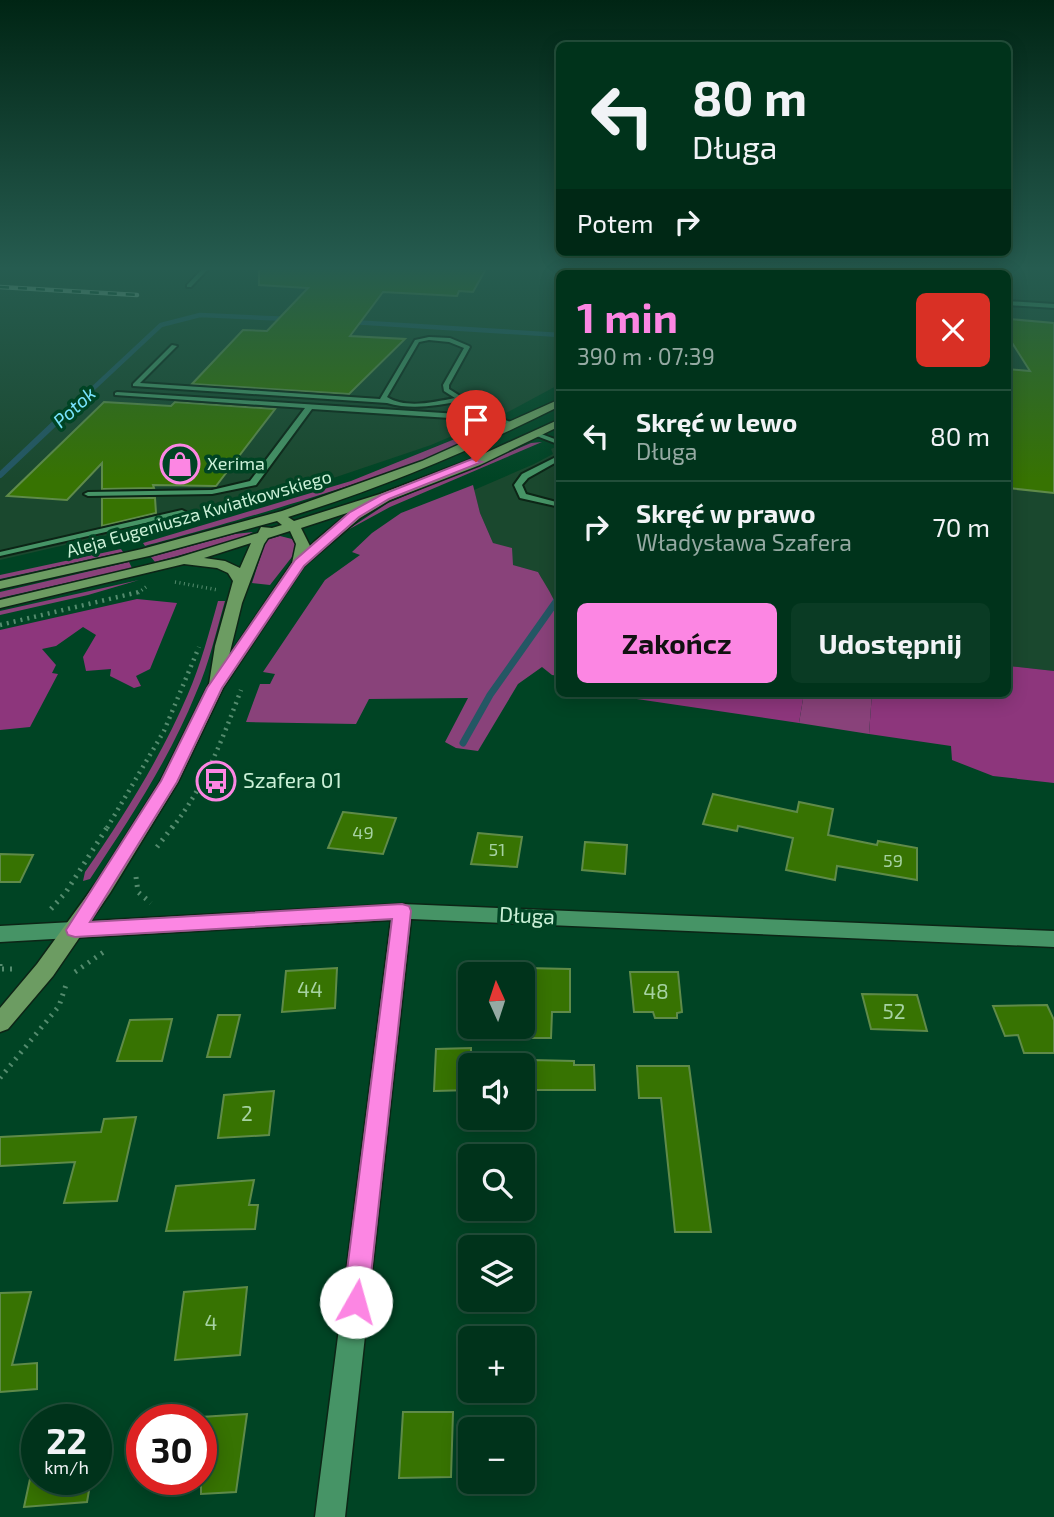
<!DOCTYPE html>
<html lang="pl">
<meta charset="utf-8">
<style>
:root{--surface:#00331b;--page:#0a3b24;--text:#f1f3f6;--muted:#95aaa3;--line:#224e3a;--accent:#fc86e3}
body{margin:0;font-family:"Exo 2",sans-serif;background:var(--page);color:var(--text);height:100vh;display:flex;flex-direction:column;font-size:26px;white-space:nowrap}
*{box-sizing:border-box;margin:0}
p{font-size:23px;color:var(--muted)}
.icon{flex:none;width:38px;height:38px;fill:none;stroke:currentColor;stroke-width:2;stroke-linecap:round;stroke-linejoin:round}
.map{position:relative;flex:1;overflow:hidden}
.details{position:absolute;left:556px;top:270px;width:455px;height:427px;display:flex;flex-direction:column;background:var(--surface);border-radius:10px;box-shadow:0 4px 18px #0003,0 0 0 2px var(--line)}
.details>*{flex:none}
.banner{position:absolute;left:556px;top:42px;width:455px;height:214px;border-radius:10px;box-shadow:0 4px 18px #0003,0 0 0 2px var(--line);background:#00331b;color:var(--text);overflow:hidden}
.needle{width:46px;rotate:357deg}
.buttons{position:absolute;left:458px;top:962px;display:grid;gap:14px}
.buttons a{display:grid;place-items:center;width:77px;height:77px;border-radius:10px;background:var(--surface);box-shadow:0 4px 18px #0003,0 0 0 2px var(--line);font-size:35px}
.speed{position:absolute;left:21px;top:1404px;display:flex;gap:14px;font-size:35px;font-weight:700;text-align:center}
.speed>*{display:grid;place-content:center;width:91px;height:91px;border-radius:50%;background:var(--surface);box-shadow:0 4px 18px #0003,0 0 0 2px var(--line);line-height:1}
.speed small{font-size:18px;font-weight:400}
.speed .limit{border:10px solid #d22;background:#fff;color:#111}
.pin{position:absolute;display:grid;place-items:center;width:60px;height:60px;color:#fff;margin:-72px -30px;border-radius:50% 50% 50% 0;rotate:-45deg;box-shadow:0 0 7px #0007}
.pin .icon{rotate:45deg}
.me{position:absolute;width:77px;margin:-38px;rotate:7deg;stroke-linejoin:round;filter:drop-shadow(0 0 5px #0008)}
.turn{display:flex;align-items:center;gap:24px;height:147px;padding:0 21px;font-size:32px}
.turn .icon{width:91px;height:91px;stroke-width:2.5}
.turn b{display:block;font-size:49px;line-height:60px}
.then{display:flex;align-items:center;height:66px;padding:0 21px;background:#0003;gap:14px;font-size:26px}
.round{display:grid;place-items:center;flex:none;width:74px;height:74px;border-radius:10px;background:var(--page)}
.headline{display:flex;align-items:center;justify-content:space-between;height:119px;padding:0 21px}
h1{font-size:42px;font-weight:700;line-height:52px;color:var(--accent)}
.cta{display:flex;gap:14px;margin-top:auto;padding:14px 21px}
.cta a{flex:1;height:80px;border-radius:10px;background:var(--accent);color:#111;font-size:28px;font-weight:700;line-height:80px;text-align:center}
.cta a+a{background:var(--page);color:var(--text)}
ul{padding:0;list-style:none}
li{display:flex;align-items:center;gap:21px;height:91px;padding:0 21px;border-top:2px solid var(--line)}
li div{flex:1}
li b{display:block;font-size:26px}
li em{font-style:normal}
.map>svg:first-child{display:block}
.built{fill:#1a482e}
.green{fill:#89427a}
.forest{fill:#8d367c}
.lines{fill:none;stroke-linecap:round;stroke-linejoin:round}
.stream-far2{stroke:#245764;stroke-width:4.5}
.stream-far1{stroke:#245764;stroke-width:6}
.stream{stroke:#245764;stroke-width:7}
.building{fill:#377302;stroke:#5f8b49;stroke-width:2}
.lane-casing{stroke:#0c2516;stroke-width:4}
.street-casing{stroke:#0c2516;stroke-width:3}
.secondary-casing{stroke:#0c2516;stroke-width:3}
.path-far3{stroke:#548b6e;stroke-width:2.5;stroke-dasharray:1 2.5;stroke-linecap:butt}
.path-far2{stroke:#548b6e;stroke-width:3.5;stroke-dasharray:1 3.5;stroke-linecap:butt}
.path-far1{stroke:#548b6e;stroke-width:4.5;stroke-dasharray:2 5;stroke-linecap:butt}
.path{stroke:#548b6e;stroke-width:5;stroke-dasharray:2 6;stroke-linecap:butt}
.lane{fill:#469466;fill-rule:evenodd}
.street{fill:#469466;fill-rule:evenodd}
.secondary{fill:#6c9c62;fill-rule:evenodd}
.rail-casing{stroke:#b2dcc2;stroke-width:4.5}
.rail{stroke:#004424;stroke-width:2.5;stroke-dasharray:9;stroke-linecap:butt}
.route{fill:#fc86e3;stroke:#a45794;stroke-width:2}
.labels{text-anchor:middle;stroke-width:7;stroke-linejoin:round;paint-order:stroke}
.far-poi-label{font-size:18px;fill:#cbf1d8;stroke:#004424;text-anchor:start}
.far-street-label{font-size:18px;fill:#cbf1d8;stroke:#004424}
.number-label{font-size:18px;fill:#a6d2a2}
.far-water-label{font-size:19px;font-style:italic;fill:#77e3fd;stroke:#004424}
.poi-label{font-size:21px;fill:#cbf1d8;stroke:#004424;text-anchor:start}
.street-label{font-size:21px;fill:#cbf1d8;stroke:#004424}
.near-number-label{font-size:21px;fill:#a6d2a2}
</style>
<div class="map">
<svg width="1054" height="1517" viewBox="0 0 1054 1517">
<rect width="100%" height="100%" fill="#004424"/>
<path class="built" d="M 0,267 L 706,267 L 701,273 L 560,273 L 560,384 L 506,413 L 431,445 L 250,506 L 239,505 L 0,560 Z
M 800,267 L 1054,267 L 1054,671 L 1008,666 L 1008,273 L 796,273 Z
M 560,445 L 560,614 L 538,572 L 513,565 L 493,543 L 480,513 L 474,490 L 534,464 L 553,454 L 551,449 Z"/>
<path class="green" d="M 492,424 C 484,452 188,535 145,546 L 143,543 L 351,481 Z
M 542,442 L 390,507 L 344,532 L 388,503 L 531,443 Z
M 473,485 L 480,513 L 493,543 L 512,548 L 513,565 L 538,572 C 549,592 569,616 554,638 L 560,647 L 560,676 L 552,675 L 542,667 L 518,684 L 478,751 L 456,748 L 445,742 L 468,698 L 369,699 L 356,724 L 246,722 L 260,684 L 270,684 L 275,674 L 263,672 L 325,580 L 360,555 L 352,552 L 372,533 L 401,513 Z
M 253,532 L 240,539 L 155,562 L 151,557 L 235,534 Z
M 280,536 L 292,539 L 296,544 L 295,553 L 270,585 L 252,583 L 266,540 Z
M 121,549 L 123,552 L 0,579 L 0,575 Z
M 129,562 L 132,568 L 0,598 L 0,592 Z
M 139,580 L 88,595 L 0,615 L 0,611 Z
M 218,601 L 225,601 C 216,632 209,664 196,693 C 169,760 129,820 90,879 L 83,881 L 85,872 C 124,816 161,757 188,694 C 201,664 209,633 218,601 Z
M 804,693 L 872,693 L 869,734 L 799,723 Z"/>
<path class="forest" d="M 137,599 L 177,603 L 150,669 L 136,676 L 141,686 L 134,688 L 110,676 L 111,669 L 86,671 L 83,657 L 96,635 L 83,627 L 56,646 L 42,649 L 56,665 L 52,673 L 58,674 L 30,727 L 0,730 L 0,630 Z
M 1008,666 L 1054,671 L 1054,783 L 993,776 L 952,760 L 951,746 L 869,734 L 872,693 L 1008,693 Z
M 596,693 L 804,693 L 799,723 Z"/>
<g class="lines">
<path class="stream-far2" d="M 674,273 L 679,267
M 352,322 L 560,335
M 70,410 L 161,325 L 200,315 L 290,319"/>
<path class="stream-far1" d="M 0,475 L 71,408"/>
<path class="stream" d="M 463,743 L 490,695 L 560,596"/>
</g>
<path class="building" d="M 259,267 L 487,267 L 473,292 L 459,291 L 457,296 L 383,292 L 350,336 L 405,339 L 349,394 L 192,384 L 243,330 L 267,331 L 308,288 L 259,285 Z
M 1009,319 L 1054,323 L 1054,493 L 1008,488 L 1008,369 L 1030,371 L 1009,338 Z
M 104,402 L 171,406 L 175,402 L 275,409 L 216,486 L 153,485 L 154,488 L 102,489 L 102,463 L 67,500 L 7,496 Z
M 102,498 L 155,498 L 156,513 L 102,526 Z
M 713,794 L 797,812 L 799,802 L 833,809 L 828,835 L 877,845 L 878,841 L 917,848 L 917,880 L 837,866 L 835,880 L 786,870 L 793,838 L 738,826 L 737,831 L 703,824 Z
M 343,812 L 396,818 L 383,854 L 328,848 Z
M 478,833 L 522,837 L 517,867 L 471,864 Z
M 585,842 L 627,845 L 625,874 L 582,870 Z
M 0,854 L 33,855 L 20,882 L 0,882 Z
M 337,968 L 335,1008 L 282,1012 L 286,971 Z
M 527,968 L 570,969 L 570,1012 L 552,1012 L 551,1038 L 525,1038 Z
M 630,972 L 678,972 L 682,1012 L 677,1013 L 677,1018 L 655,1018 L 653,1012 L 634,1012 Z
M 862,994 L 917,995 L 927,1031 L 871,1029 Z
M 1047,1005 L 1054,1020 L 1054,1053 L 1024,1053 L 1018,1035 L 1005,1036 L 993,1006 Z
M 218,1015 L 240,1015 L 230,1057 L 207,1057 Z
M 172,1019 L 162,1061 L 117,1061 L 130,1020 Z
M 471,1048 L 471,1090 L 434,1091 L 436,1049 Z
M 532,1060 L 574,1061 L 574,1065 L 594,1065 L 595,1090 L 532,1090 Z
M 637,1066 L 689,1066 L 711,1232 L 675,1232 L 661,1098 L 639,1098 Z
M 274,1091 L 269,1135 L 218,1138 L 224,1095 Z
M 136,1117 L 117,1201 L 64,1203 L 75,1162 L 0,1166 L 0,1137 L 101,1132 L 104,1119 Z
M 254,1180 L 249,1205 L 258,1205 L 255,1229 L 166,1231 L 176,1186 Z
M 247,1287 L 240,1355 L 175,1360 L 184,1292 Z
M 31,1292 L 12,1365 L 37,1363 L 37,1389 L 0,1392 L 0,1293 Z
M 403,1412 L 453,1412 L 451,1477 L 399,1478 Z
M 247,1414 L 236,1492 L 201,1494 L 201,1417 Z
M 30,1479 L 91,1479 L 87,1502 L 24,1507 Z"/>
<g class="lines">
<defs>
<path id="lane" d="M 204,267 L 210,267 L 191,287 L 187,287 L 187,285 Z
M 981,267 L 987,267 L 988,273 L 982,273 Z
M 1008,301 L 1054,304 L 1054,308 L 1008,305 Z
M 429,337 L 450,338 L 469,346 L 470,347 L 449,385 L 449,389 L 479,408 L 480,416 L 497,417 L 516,424 L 516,426 L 496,421 L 312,409 L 256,485 L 212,494 L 88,496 L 84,494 L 88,492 L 212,490 L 250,481 L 305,408 L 115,395 L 115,393 L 117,392 L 474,415 L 474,410 L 460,401 C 436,406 411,410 387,403 L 133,386 L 133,384 L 172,345 L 177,346 L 140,383 L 380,399 L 415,340 ZM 429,340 L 449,342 L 464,348 L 443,385 L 444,391 L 455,398 C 434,402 406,409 387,397 L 419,342 Z
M 536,432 L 560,441 L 560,445 L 534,435 L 534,433 Z
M 560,455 L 560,460 L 528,478 L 522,485 L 526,494 L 560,503 L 560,507 L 520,498 L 514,485 L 522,474 Z
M 182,510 L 186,512 L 185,514 L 0,556 L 0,552 Z"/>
<path id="street" d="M 402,904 L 1054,931 L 1054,947 L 411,919 L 345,1517 L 315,1517 L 391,920 L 0,942 L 0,926 Z"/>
<path id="secondary" d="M 725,267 L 734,267 L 729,273 L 720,273 Z
M 748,267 L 757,267 L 753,273 L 744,273 Z
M 560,399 L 560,406 C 472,450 382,488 288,517 L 294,521 L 380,494 L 472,459 L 560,419 L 560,426 L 480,465 L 390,500 L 360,518 L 304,566 L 223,688 L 178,782 L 110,893 L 53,976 L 8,1029 L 0,1032 L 0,1008 L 37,964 L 96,883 L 160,782 L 209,684 L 215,646 L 233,581 L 228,573 L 217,568 L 184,564 L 0,608 L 0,600 L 177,558 L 258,533 L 261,527 L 272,528 L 282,525 L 277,521 L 149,556 L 0,589 L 0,581 L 142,549 L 282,511 L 422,461 ZM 350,512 L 314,542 L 310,546 L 301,528 ZM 290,531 L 296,544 L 292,563 L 229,656 L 242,603 L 264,544 L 268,538 ZM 251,543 L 240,568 L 225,561 L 204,558 Z"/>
</defs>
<use href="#lane" class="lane-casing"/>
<use href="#street" class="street-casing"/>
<use href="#secondary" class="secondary-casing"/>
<path class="path-far3" d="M 850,267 L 850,273
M 922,267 L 922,273
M 774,273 L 779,267"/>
<path class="path-far2" d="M 175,582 L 218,590
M 138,593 L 146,587"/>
<path class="path-far1" d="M 0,625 L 143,591
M 107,828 L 164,731 L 199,647
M 172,828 C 205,786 222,740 241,690"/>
<path class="path" d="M 157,847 L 173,826
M 136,877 L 138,892 L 151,903
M 51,909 L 66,892 L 108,826
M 0,964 L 0,972
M 2,969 L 14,969
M 75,972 L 105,951
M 0,1078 L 59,1006 L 66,985"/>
<use href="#lane" class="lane"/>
<use href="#street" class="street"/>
<use href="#secondary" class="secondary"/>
<defs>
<path id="rail" d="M 0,287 L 137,295"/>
</defs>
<use href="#rail" class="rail-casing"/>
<use href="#rail" class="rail"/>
</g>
<linearGradient id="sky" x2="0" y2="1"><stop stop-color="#002514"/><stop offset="0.56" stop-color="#265c50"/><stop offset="1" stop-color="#265c50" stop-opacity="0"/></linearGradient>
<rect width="1054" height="479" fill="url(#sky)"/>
<path class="route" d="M 472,459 L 482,462 L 389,499 L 359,517 L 304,566 L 222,688 L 177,782 L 90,922 L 402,904 L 409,906 L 411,911 L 368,1302 L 364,1311 L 356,1314 L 347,1311 L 343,1302 L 392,919 L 75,937 L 68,935 L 66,930 L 161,781 L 207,688 L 295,560 L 350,512 L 381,495 Z"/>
<defs>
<symbol id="shop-ring" viewBox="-11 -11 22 22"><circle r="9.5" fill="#004424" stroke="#fc86e3" stroke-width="1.5"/><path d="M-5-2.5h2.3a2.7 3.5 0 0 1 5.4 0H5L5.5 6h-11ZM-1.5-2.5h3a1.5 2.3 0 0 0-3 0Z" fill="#fc86e3"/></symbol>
<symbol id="bus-ring" viewBox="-11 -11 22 22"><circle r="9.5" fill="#004424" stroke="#fc86e3" stroke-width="1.5"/><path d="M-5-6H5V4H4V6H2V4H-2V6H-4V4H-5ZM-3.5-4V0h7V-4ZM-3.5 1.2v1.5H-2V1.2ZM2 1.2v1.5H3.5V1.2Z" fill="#fc86e3"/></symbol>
</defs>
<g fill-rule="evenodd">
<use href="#shop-ring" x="158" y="442" width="44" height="44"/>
<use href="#bus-ring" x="194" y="759" width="44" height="44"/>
</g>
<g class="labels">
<g class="far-poi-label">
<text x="207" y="470">Xerima</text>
</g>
<g class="far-street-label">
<text transform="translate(199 514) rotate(-16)" y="6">Aleja Eugeniusza Kwiatkowskiego</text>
</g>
<g class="number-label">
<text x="363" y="839">49</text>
<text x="497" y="856">51</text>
<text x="893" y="867">59</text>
</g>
<g class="far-water-label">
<text transform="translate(74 407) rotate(-43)" y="7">Potok</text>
</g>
<g class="poi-label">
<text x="243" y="788">Szafera 01</text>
</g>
<g class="street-label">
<text transform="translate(527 916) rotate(3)" y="7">Długa</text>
</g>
<g class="near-number-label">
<text x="310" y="997">44</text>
<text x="656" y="999">48</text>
<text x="894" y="1019">52</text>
<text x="247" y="1121">2</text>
<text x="211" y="1330">4</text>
</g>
</g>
</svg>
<div class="buttons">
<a><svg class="needle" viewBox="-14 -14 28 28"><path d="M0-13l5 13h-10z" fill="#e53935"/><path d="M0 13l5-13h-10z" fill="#95aaa3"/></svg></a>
<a><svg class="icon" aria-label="sound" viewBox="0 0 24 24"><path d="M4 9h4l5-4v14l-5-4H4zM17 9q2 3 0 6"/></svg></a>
<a><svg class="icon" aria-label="search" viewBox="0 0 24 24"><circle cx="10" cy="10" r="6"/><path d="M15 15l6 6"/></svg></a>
<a><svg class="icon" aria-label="layers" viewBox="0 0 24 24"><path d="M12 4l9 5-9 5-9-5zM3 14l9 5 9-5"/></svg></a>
<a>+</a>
<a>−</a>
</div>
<div class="speed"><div>22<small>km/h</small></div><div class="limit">30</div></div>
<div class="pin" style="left:476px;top:462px;background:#d93025"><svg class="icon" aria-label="arrive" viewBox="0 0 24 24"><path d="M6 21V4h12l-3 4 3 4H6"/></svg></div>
<svg class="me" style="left:356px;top:1302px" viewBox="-20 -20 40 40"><circle r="19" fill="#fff"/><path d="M0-13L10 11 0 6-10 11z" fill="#fc86e3"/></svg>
<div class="banner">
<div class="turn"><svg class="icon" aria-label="left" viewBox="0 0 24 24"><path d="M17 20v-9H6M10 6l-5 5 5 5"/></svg><div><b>80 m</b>Długa</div></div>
<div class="then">Potem<svg class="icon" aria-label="right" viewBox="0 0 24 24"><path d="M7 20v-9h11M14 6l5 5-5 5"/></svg></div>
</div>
<section class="details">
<div class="headline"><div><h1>1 min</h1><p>390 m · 07:39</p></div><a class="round" style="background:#d93025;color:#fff"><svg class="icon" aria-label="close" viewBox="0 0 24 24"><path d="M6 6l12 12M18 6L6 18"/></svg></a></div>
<ul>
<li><svg class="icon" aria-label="left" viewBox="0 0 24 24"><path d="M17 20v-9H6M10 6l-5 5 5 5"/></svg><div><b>Skręć w lewo</b><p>Długa</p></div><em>80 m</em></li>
<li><svg class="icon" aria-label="right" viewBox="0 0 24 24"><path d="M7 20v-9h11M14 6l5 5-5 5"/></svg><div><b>Skręć w prawo</b><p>Władysława Szafera</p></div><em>70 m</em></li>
</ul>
<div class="cta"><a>Zakończ</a><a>Udostępnij</a></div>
</section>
</div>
